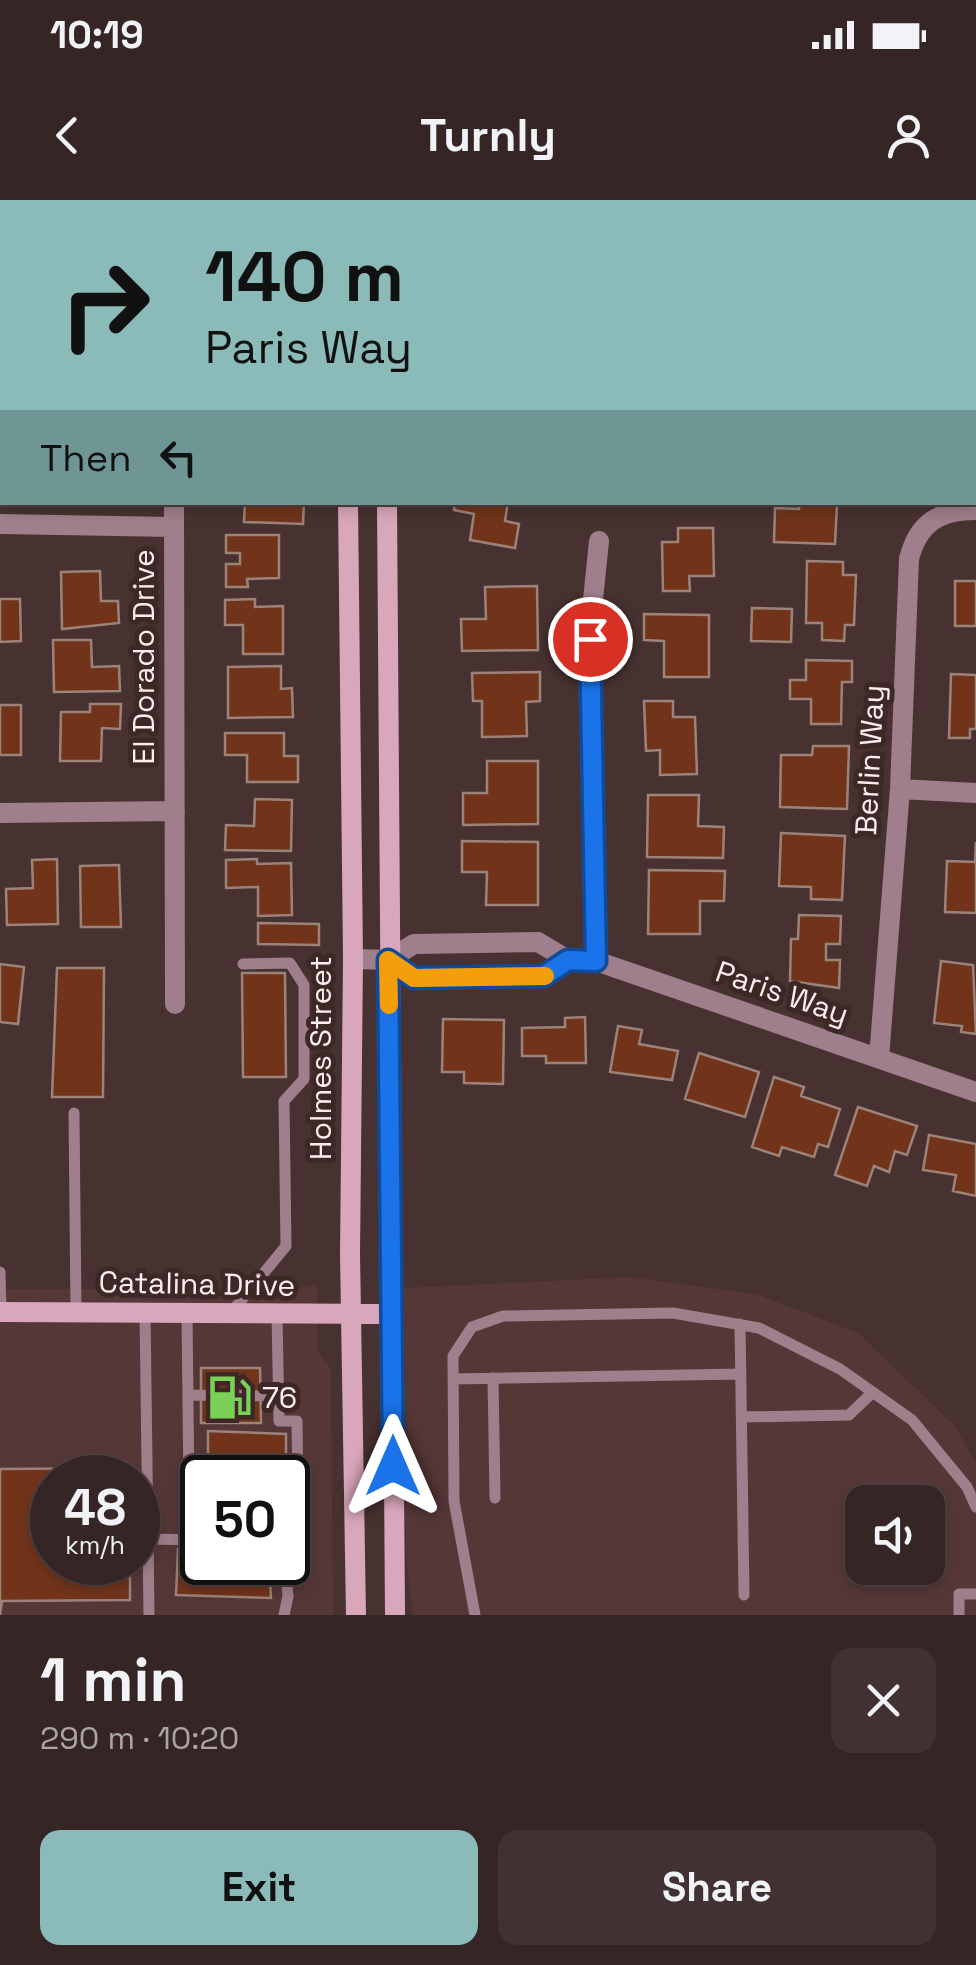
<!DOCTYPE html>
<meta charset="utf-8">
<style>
:root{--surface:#362525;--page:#413132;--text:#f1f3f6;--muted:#aaa5a7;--line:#504242;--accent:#8bbbb9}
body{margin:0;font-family:"Space Grotesk",sans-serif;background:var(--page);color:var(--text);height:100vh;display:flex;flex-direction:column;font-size:38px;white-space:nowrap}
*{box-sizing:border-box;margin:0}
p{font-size:32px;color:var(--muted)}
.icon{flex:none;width:55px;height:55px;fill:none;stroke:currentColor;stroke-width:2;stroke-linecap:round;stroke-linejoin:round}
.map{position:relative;height:1415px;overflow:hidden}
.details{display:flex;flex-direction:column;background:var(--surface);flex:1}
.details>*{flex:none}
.hud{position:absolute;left:0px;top:0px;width:978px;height:305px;box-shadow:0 5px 15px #0003,0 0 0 2px var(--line);background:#8bbbb9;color:#111;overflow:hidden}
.controls{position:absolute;left:845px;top:1285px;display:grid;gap:20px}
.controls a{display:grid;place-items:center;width:100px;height:100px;border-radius:20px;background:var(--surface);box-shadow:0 5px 15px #0003,0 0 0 2px var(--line);font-size:50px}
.speed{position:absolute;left:30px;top:1255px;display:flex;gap:20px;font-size:50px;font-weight:700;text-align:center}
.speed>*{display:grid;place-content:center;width:130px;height:130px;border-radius:50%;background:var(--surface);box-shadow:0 5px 15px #0003,0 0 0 2px var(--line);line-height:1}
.speed small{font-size:25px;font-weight:400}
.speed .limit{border:5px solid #111;border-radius:15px;background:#fff;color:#111}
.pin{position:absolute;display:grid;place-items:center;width:85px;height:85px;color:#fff;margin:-42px;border:5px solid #fff;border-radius:50%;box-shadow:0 2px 10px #0007}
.me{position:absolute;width:110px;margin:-55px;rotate:0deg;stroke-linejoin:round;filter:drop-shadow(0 0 8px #0008)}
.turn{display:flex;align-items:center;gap:35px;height:210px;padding:0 40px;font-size:45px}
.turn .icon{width:130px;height:130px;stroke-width:2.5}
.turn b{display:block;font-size:70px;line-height:85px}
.then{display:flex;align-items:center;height:95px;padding:0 40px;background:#0003;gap:20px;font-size:38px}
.round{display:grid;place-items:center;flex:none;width:105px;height:105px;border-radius:20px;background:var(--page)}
.head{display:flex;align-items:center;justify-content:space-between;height:170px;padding:0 40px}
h1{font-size:60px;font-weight:600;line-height:75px}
.button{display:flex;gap:20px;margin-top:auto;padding:20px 40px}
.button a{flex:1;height:115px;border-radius:20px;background:var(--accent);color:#111;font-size:40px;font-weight:600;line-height:115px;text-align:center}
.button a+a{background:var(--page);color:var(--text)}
.status{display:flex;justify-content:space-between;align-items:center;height:70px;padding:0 50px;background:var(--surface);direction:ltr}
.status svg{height:28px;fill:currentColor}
header{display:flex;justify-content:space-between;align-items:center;height:130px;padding:0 40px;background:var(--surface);font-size:45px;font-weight:600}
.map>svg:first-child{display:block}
.built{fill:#563738;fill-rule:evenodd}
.building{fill:#71341b;stroke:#9c8379;stroke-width:2.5}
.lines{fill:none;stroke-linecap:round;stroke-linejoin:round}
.lane{stroke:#9f7f8b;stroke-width:11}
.street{stroke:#9f7f8b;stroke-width:20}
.secondary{stroke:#d9a7bb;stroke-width:20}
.route-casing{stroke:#114b97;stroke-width:25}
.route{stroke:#1a73e8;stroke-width:18}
.slow{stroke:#f59e0b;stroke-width:18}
.labels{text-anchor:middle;stroke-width:10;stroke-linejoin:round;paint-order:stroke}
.street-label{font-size:30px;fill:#fdeded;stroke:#3d2727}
.poi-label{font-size:30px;fill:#fdeded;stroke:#3d2727;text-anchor:start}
</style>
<div class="status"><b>10:19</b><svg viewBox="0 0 49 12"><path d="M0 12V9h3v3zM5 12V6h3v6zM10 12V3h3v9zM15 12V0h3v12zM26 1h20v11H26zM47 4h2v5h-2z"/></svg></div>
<header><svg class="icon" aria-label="back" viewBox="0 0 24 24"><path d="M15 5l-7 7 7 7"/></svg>Turnly<svg class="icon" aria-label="person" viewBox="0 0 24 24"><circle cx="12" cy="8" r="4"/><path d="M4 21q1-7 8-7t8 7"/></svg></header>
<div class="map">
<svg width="976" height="1415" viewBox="0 0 976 1415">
<rect width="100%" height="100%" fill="#483131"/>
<path class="built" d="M 629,1077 L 756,1094 L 858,1133 L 954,1225 L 976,1262 L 976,1415 L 413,1415 L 406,1357 L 404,1088 ZM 862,1302 L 928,1302 L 928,1368 L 862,1368 Z
M 317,1084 L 318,1151 L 331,1169 L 333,1415 L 0,1415 L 0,1089 L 295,1089 ZM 52,1278 L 138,1278 L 138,1362 L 52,1362 ZM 202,1278 L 288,1278 L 288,1362 L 202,1362 Z"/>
<path class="building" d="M 245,302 L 304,302 L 303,324 L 244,322 Z
M 455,302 L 508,302 L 505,321 L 519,324 L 515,348 L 470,340 L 474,314 L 454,310 Z
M 799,302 L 842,302 L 837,305 L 835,344 L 774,342 L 775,308 L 799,309 Z
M 678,328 L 713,328 L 714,376 L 689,376 L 690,391 L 663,391 L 662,342 L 678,342 Z
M 226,335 L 279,335 L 279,378 L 247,379 L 248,387 L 226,387 L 226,364 L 240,364 L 240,353 L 226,353 Z
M 807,361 L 843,362 L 843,375 L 856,375 L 854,425 L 845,425 L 844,441 L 822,440 L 822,423 L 806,423 Z
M 100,371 L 101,401 L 118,401 L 119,423 L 62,429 L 61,372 Z
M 955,381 L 976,381 L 976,426 L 955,426 Z
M 537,386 L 538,450 L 462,451 L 461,419 L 486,419 L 485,387 Z
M 0,399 L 20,399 L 21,441 L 0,442 Z
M 255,399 L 255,407 L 283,406 L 283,454 L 243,454 L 243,425 L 225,425 L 225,400 Z
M 752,408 L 792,409 L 791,442 L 751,441 Z
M 644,414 L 709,415 L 709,477 L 664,477 L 664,441 L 644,440 Z
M 53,440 L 91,440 L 92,467 L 119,466 L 120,491 L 54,492 Z
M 806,460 L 852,461 L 852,482 L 842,482 L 841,524 L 811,524 L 811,499 L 790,499 L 790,480 L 806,480 Z
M 281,466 L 281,489 L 292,488 L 293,517 L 228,518 L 228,467 Z
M 540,472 L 540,501 L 526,502 L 527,536 L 482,537 L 482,501 L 473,501 L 472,473 Z
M 951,474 L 976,475 L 976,529 L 970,529 L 970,538 L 949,538 Z
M 644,501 L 673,501 L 673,517 L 695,517 L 697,574 L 660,575 L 660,550 L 646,551 Z
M 90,504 L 121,504 L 120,529 L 102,528 L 101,561 L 60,561 L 61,512 L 90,512 Z
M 0,505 L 21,505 L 21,555 L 0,555 Z
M 225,533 L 284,533 L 284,556 L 298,556 L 298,582 L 247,582 L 247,555 L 225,555 Z
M 813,546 L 849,546 L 847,609 L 780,607 L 781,555 L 812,555 Z
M 487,561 L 538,561 L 538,624 L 463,625 L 463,593 L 487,593 Z
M 648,595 L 699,595 L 698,626 L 724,627 L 723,658 L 647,657 Z
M 255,599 L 292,600 L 291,651 L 225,650 L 226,625 L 254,626 Z
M 781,633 L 845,636 L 842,700 L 811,699 L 811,687 L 779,686 Z
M 462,641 L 538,642 L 538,705 L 486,705 L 487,672 L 462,672 Z
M 976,642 L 976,713 L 945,712 L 947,661 L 975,662 Z
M 57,659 L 58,724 L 7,725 L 6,689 L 33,688 L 32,660 Z
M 257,659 L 257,664 L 291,663 L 292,715 L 258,716 L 258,687 L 226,688 L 226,660 Z
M 119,665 L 121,727 L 81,727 L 80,666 Z
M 649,670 L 725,671 L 724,701 L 700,701 L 700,734 L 648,734 Z
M 799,715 L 841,716 L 840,744 L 826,744 L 826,760 L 840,760 L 839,788 L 790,781 L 791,739 L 798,739 Z
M 258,723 L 319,724 L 319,745 L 258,744 Z
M 941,761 L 973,765 L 976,834 L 961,832 L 962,826 L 934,823 Z
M 0,764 L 24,767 L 18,824 L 0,822 Z
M 57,768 L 104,768 L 103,897 L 52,897 Z
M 242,773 L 285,773 L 286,877 L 243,877 Z
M 585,817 L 586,863 L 546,863 L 546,856 L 522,856 L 522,828 L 565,827 L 565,818 Z
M 443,819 L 504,820 L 503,884 L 464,883 L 464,872 L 442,872 Z
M 618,826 L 642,830 L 639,844 L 678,851 L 672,880 L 610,872 Z
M 699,853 L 759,872 L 745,917 L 685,899 Z
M 774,877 L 804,887 L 801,896 L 840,909 L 828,947 L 818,944 L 814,957 L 782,947 L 779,956 L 752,947 Z
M 858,907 L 917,926 L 907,955 L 895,951 L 889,972 L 874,966 L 867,986 L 835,975 Z
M 929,935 L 976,944 L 976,996 L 953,991 L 956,975 L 923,970 Z
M 201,1168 L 260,1168 L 261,1223 L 201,1223 Z
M 208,1231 L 286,1234 L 286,1270 L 281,1270 L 281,1278 L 216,1277 L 216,1270 L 208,1270 Z
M 130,1268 L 130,1278 L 52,1278 L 52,1362 L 130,1362 L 130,1400 L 2,1401 L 0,1415 L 0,1269 Z
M 178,1349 L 202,1349 L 202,1362 L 269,1362 L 271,1398 L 176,1395 Z"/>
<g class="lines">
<path class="lane" d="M 74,913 L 76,1111
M 0,1072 L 1,1112
M 145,1111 L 149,1415
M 187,1112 L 189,1295 L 202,1295
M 230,1114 L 286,1046 L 284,901 L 304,879 L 304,785 L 290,763 L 243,764
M 277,1115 L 279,1221 L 297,1221 L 298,1294 L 288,1294
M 740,1124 L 744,1395
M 493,1178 L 495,1298
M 453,1179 L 741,1174
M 188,1195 L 278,1196
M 742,1217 L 849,1215 L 873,1192
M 149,1339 L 202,1340
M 284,1415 L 288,1396 L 285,1362
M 475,1415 L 454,1301 L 453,1156 L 472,1127 L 503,1116 L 673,1113 L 759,1128 L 840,1169 L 912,1220 L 967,1287 L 976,1307
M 959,1415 L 959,1394 L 976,1394"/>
<path class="street" d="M 128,0 L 129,2
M 581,0 L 582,2
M 872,0 L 873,2
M 174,302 L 175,804
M 0,324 L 174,327
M 900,589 L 976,593
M 0,613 L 175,611
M 353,759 L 388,760 L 414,744 L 538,742 L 568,760 L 596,761 L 976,892
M 388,760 L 414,778 L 544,776 L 568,760
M 596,761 L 589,439 L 599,341
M 879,858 L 900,589 L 909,359 C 918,323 939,310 976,310"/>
<path class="secondary" d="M 345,0 L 346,2
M 387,0 L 387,2
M 348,302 L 353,759 L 350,1054 L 356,1415
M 387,302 L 395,1415
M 0,1112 L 393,1114"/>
</g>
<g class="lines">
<defs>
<path id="route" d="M 393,1266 L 388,760 L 414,778 L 544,776 L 568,760 L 596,761 L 590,439"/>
</defs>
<use href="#route" class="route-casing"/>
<use href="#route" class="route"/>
<path class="slow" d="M 389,805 L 388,760 L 414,778 L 545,776"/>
</g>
<defs>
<symbol id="fuel-bare" viewBox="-9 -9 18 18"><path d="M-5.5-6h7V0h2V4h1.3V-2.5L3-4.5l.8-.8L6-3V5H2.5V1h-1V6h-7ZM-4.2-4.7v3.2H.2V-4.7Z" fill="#7ad157" stroke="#3d2727" stroke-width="2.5" paint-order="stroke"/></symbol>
</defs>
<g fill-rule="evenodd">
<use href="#fuel-bare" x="198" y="1166" width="63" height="63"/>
</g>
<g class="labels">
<g class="street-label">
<text transform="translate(144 457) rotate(-90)" y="10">El Dorado Drive</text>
<text transform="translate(870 560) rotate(-87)" y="10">Berlin Way</text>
<text transform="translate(782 793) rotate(19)" y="10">Paris Way</text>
<text transform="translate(321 858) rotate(-90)" y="10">Holmes Street</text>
<text transform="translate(197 1084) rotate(1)" y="10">Catalina Drive</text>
</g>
<g class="poi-label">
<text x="262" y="1208">76</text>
</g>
</g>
</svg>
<div class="controls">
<a><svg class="icon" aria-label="sound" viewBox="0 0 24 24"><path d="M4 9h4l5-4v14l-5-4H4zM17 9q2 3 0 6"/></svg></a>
</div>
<div class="speed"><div>48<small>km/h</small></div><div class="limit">50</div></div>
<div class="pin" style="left:590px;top:439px;background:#d93025"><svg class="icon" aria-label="arrive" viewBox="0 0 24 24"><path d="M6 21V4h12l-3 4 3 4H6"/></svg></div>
<svg class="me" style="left:393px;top:1266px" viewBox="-20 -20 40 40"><path d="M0-17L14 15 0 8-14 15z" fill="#1a73e8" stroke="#fff" stroke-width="4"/></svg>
<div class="hud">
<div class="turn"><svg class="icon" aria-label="right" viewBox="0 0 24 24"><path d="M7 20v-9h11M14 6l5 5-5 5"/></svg><div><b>140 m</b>Paris Way</div></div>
<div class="then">Then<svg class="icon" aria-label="left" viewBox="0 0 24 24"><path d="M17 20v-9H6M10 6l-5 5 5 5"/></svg></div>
</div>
</div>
<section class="details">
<div class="head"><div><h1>1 min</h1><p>290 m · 10:20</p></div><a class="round"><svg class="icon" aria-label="close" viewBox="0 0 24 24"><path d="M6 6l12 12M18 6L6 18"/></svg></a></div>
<div class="button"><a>Exit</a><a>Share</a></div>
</section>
